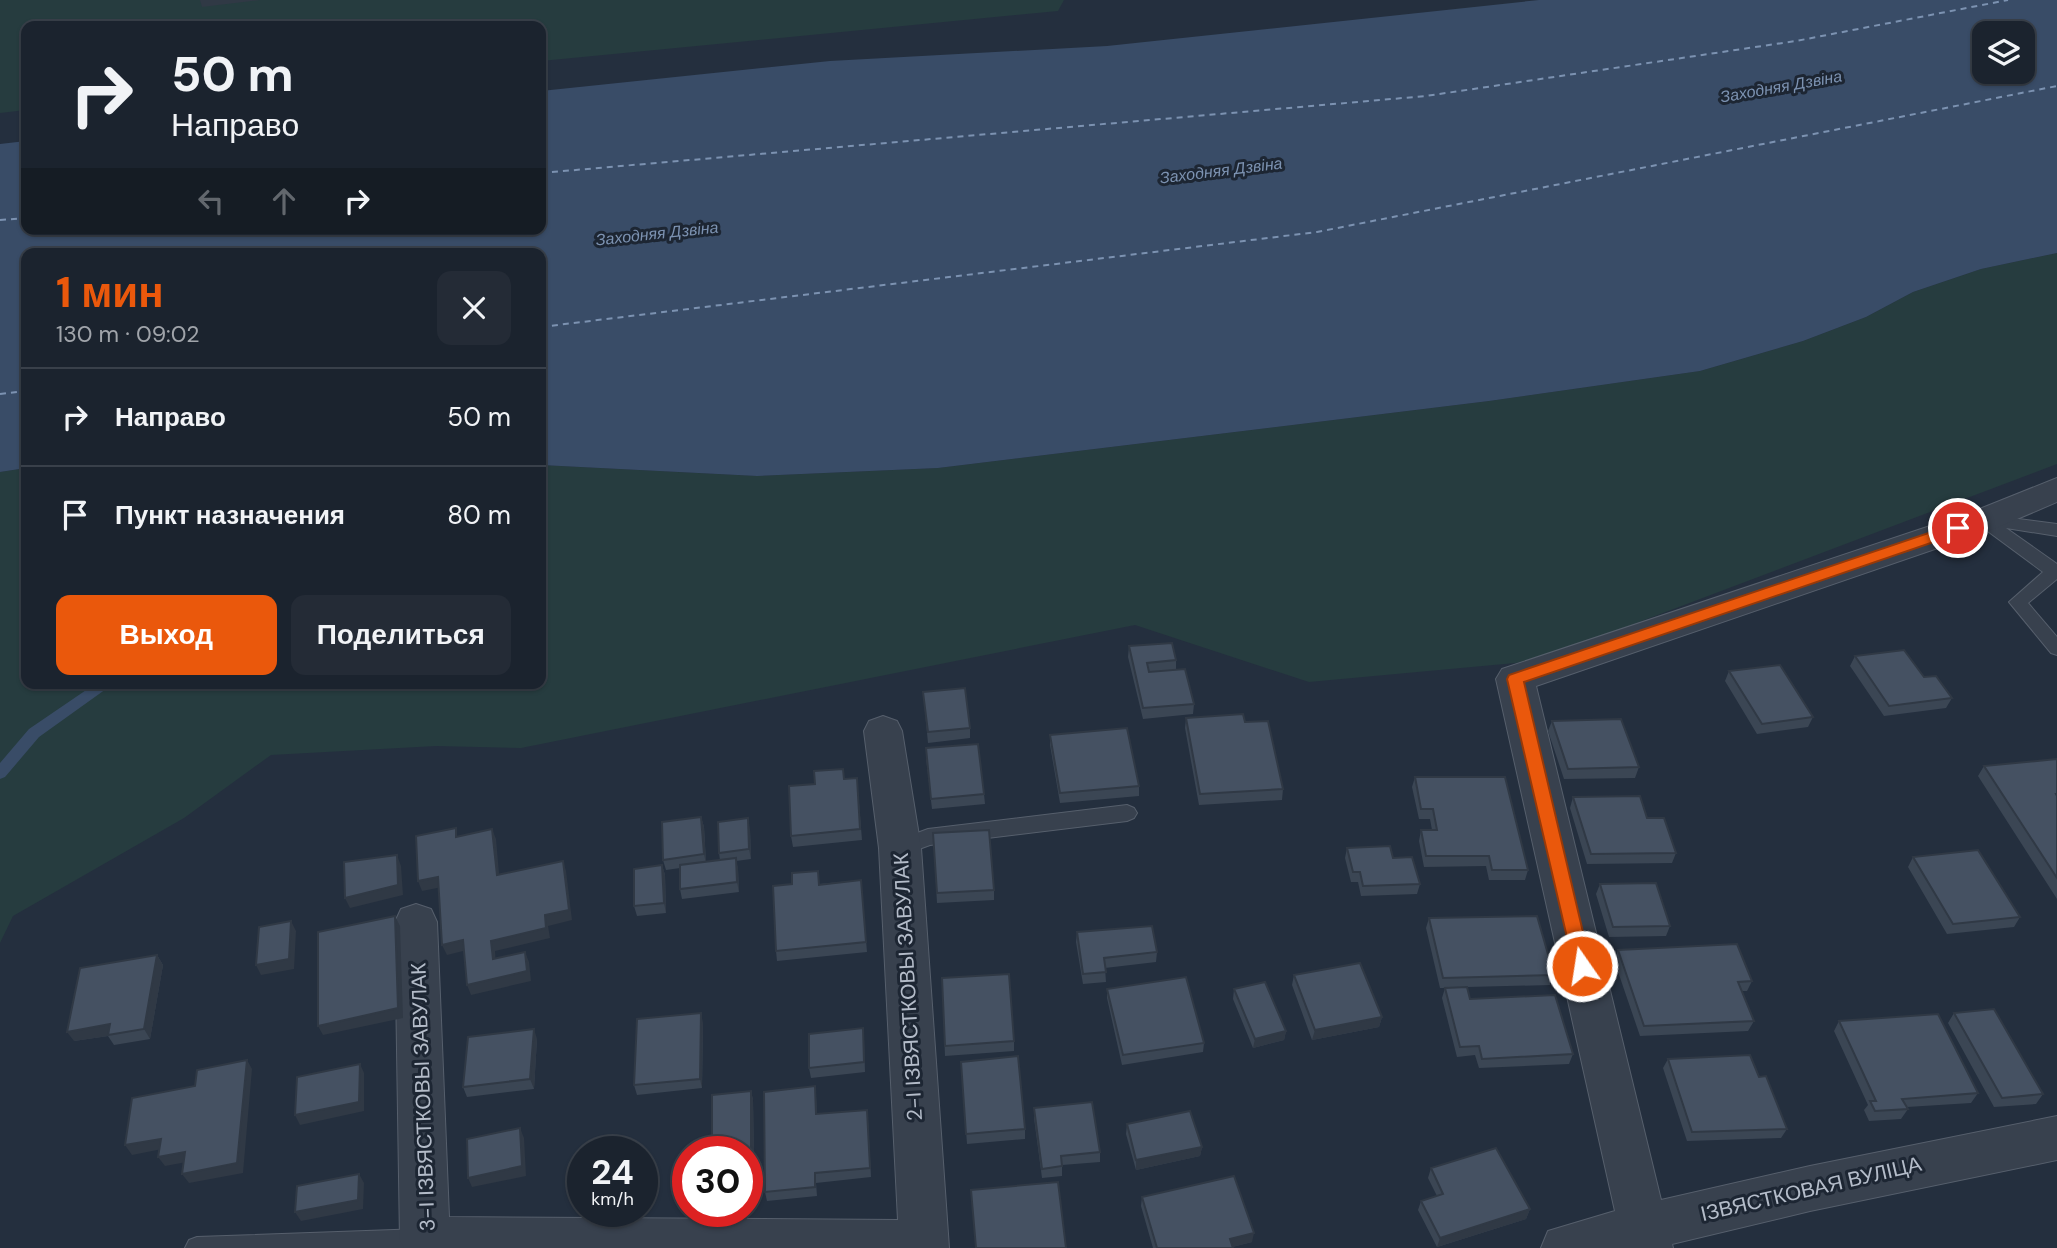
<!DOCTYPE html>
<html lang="ru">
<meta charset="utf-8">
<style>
:root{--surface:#1b232e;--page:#242b36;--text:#f1f3f6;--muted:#a0a4aa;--line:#39404a;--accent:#ea580c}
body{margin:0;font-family:"DM Sans",sans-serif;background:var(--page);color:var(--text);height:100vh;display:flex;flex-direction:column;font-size:26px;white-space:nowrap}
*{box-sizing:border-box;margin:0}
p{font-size:23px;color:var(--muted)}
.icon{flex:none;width:38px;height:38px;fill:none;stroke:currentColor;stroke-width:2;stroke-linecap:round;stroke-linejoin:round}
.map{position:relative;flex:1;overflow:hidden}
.side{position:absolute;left:21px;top:248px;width:525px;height:441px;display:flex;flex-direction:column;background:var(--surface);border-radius:14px;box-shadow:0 2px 5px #0004,0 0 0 2px var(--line)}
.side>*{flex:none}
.hud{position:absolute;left:21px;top:21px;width:525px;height:214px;border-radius:14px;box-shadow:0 2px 5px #0004,0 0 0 2px var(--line);background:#1b232e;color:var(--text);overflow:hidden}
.controls{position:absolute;left:1972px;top:21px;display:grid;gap:14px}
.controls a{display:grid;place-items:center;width:63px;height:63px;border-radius:14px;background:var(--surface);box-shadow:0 2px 5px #0004,0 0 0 2px var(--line);font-size:35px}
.speed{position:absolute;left:567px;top:1136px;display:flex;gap:14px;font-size:35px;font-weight:700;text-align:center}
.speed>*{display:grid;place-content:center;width:91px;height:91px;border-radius:50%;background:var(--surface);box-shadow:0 2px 5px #0004,0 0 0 2px var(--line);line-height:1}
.speed small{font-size:18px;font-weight:400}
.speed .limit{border:10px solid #d22;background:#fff;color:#111}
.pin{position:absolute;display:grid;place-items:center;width:60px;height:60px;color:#fff;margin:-30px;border:4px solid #fff;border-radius:50%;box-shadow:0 2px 7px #0007}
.me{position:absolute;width:77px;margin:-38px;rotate:347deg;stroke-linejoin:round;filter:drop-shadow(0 0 5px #0008)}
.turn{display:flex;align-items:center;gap:24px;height:147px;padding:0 35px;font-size:32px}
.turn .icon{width:91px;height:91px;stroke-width:2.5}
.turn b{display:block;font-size:49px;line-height:60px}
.lanes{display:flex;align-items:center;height:66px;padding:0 35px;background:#0003;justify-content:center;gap:35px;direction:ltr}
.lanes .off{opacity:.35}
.round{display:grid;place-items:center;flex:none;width:74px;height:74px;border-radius:14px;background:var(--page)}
.overview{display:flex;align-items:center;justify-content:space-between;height:119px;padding:0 35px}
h1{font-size:42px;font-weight:800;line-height:52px;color:var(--accent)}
.action{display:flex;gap:14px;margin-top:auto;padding:14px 35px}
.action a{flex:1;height:80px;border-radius:14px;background:var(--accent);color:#fff;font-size:28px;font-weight:800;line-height:80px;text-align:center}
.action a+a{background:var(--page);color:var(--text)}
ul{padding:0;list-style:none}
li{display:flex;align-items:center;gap:21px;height:98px;padding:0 35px;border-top:2px solid var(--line)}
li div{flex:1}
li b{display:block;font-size:26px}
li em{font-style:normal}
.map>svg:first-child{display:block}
.green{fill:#263c3f}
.water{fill:#394c67;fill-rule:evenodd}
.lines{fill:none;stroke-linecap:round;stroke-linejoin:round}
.stream{fill:#394c67;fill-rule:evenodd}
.ferry{stroke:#7c92b1;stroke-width:2;stroke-dasharray:6 5;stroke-linecap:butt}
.lane-casing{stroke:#565f6c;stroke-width:2}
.street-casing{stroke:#565f6c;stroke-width:2}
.lane{fill:#38414e;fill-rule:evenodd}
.street{fill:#38414e;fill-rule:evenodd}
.wall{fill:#3b4654}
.shaded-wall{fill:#303945}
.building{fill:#455162;stroke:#303945;stroke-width:2}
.route{fill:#ea580c;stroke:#983908;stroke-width:2}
.labels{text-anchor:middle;stroke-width:6;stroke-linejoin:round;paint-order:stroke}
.far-water-label{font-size:16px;font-style:italic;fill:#7c92b1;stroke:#1d2633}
.near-street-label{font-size:21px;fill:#b4bcc9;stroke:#1d2633}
</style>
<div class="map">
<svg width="2057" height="1248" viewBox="0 0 2057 1248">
<rect width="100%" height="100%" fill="#242f3e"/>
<path class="green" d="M 0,0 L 1064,0 L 1058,11 L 541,61 L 541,26 L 26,26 L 26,110 L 0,113 Z
M 2057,253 L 2057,464 L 1536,661 L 1309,682 L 1135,625 L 521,748 L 436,746 L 271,755 L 184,818 L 13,916 L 0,943 L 0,472 L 26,468 L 26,684 L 541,684 L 541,465 L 757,476 L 938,468 L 1489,401 L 1700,371 L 1803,341 L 1866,317 L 1913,292 L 1981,269 Z"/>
<path class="water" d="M 1539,0 L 2057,0 L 2057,253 L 1981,269 L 1913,292 L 1866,317 L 1803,341 L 1700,371 L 1489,401 L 938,468 L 757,476 L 541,465 L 541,254 L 26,254 L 26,468 L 0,472 L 0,144 L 26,141 L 26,229 L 541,229 L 541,91 L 830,61 L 1107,46 ZM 1984,33 L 2023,33 L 2023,72 L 1984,72 Z"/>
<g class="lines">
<path class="stream" d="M 95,684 L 113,684 L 39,737 L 5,777 L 0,779 L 0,763 L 29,729 Z"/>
<path class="ferry" d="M 541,173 L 1426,96 L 1796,41 L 2008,0
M 0,220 L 26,218
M 541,327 L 1317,232 L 2057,86
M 0,394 L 26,391"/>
<defs>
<path id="lane" d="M 1988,515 L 2057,524 L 2057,536 L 2006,528 L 2057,564 L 2057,579 L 2028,603 L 2057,637 L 2057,655 L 2051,653 L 2009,602 L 2043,572 L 1978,524 L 1976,520 L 1978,516 Z
M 1127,805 L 1134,808 L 1137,813 L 1134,818 L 1127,821 L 930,845 L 900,856 L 893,854 L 890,848 L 893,842 L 928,829 Z
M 422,1229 L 430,1232 L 434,1240 L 430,1248 L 185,1248 L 189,1240 L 197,1237 Z"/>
<path id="street" d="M 2057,478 L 2057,502 L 1996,528 L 1536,686 L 1661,1200 L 1810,1166 L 2057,1116 L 2057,1160 L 1810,1211 L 1672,1244 L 1673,1248 L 1541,1248 L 1548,1231 L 1615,1211 L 1496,679 L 1502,669 L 1972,512 Z
M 883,716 L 897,721 L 902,731 L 921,848 L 949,1248 L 404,1248 L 400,1240 L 395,922 L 401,909 L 416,904 L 431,909 L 437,922 L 449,1217 L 898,1220 L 879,848 L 864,731 L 869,721 Z"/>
</defs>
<use href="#lane" class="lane-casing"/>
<use href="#street" class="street-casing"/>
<use href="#lane" class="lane"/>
<use href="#street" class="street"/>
</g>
<path class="wall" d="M 1129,646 L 1176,660 L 1176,670 L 1194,704 L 1193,714 L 1143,719 L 1128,657 Z
M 1855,656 L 1924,677 L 1952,698 L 1946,708 L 1884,716 L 1850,666 Z
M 1729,671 L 1813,717 L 1808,727 L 1757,734 L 1725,681 Z
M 923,692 L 970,728 L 970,738 L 928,743 Z
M 1186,718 L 1245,722 L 1283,789 L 1282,800 L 1199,805 L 1185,728 Z
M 1552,721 L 1639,767 L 1635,778 L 1564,779 L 1548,731 Z
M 1050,735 L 1139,786 L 1139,796 L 1060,803 L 1050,745 Z
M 926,758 L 984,794 L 985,804 L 932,809 Z
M 2057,759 L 2057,899 L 1978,776 L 1984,766 Z
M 1415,777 L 1528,870 L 1525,880 L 1489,880 L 1486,866 L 1424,867 L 1419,841 L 1421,830 L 1432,830 L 1430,819 L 1419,819 L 1412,787 Z
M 857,778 L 862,840 L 793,847 L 791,836 L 815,784 Z
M 1573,797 L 1647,818 L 1676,853 L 1672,863 L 1587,864 L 1570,808 Z
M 701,817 L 704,827 L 706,862 L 720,860 L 719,853 L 750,829 L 751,859 L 736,861 L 738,869 L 739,892 L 682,899 L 680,889 L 680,868 L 666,870 L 663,860 Z
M 933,833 L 994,890 L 994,900 L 937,903 Z
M 1347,848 L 1393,858 L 1420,884 L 1417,894 L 1361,896 L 1358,882 L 1351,882 L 1345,858 Z
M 1913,857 L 2020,917 L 2014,927 L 1947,934 L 1908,867 Z
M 662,865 L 665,875 L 666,913 L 637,916 L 634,906 Z
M 861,880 L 867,952 L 777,961 L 776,951 L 819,884 Z
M 1600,884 L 1670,926 L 1666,936 L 1609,937 L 1596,894 Z
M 1429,918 L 1554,975 L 1550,985 L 1467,987 L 1470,999 L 1573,1054 L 1569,1064 L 1479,1068 L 1475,1055 L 1457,1057 L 1442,998 L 1445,988 L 1450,988 L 1440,988 L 1426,928 Z
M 1077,932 L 1157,952 L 1156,962 L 1105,968 L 1106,982 L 1083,984 L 1076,942 Z
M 1618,950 L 1752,981 L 1747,991 L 1742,991 L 1754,1021 L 1748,1031 L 1640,1036 L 1614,960 Z
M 157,955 L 163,965 L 150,1039 L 114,1045 L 108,1036 L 74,1041 Z
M 1294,975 L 1382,1017 L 1379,1027 L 1312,1040 L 1292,985 Z
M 942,978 L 1014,1041 L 1014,1051 L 945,1056 Z
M 1107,989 L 1204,1043 L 1203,1052 L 1122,1065 L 1107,998 Z
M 1234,989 L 1286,1031 L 1284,1040 L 1253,1048 L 1233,999 Z
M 1954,1013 L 2043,1094 L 2036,1104 L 1994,1107 L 1948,1023 Z
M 1839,1021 L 1978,1093 L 1971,1103 L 1907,1107 L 1908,1109 L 1901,1119 L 1869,1121 L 1864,1110 L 1868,1105 L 1834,1031 Z
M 703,1023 L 702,1088 L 637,1095 L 634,1085 Z
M 864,1038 L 865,1072 L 811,1078 L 809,1068 Z
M 537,1039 L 534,1089 L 467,1097 L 463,1087 Z
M 1668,1059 L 1759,1077 L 1787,1129 L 1781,1138 L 1687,1141 L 1663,1068 Z
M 961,1062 L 1025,1129 L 1025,1139 L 967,1144 Z
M 751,1091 L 753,1100 L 754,1159 L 747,1159 L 747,1152 L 712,1152 Z
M 816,1096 L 817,1114 L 868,1119 L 871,1177 L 816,1183 L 817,1196 L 767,1201 L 765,1192 Z
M 1034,1108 L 1100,1152 L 1100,1162 L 1062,1165 L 1062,1176 L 1042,1178 L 1034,1118 Z
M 1127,1124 L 1202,1147 L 1200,1156 L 1136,1170 L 1126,1134 Z
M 1431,1168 L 1530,1209 L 1526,1219 L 1437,1247 L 1418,1210 L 1421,1201 L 1437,1196 L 1428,1178 Z
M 1142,1197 L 1252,1242 L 1232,1247 L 1233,1248 L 1153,1248 L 1141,1206 Z"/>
<path class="shaded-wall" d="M 200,0 L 260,0 L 202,7 Z
M 701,817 L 704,827 L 706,864 L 704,854 Z
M 748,818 L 750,829 L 751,859 L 749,849 Z
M 492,829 L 496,839 L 500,885 L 497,875 Z
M 397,855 L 401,866 L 403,895 L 350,908 L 345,898 Z
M 736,858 L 738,869 L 739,892 L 737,882 Z
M 563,861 L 566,871 L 572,920 L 548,926 L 550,938 L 495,951 L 496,969 L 493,959 L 491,941 L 545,915 Z
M 662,865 L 665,875 L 666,913 L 664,903 Z
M 438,877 L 442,887 L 422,891 L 418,881 Z
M 395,916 L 400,926 L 403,1018 L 323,1035 L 318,1026 Z
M 291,921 L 296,931 L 294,969 L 261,975 L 256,965 Z
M 463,940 L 467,950 L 447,955 L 442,945 Z
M 525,952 L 529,962 L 531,981 L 471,995 L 467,985 Z
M 157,955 L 163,965 L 150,1039 L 144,1029 Z
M 701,1013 L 703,1023 L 702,1088 L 700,1079 Z
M 1382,1017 L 1379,1027 L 1312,1040 L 1315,1030 Z
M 110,1024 L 108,1036 L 74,1041 L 67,1032 Z
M 534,1029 L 537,1039 L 534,1089 L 530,1079 Z
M 1286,1031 L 1284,1040 L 1253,1048 L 1255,1039 Z
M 247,1060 L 252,1069 L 243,1173 L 189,1183 L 182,1174 Z
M 360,1064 L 364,1073 L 364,1111 L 300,1125 L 295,1115 Z
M 751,1091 L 753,1100 L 754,1159 L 751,1149 Z
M 520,1128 L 524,1138 L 526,1176 L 472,1187 L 468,1178 Z
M 161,1139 L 167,1148 L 132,1155 L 125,1145 Z
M 1202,1147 L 1200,1156 L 1136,1170 L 1136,1160 Z
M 185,1152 L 192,1161 L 165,1166 L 158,1157 Z
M 359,1174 L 364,1183 L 363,1209 L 301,1221 L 295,1212 Z
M 1530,1209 L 1526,1219 L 1437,1247 L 1440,1238 Z
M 1254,1233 L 1252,1242 L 1228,1248 L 1230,1239 Z"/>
<path class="building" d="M 1172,643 L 1176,660 L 1147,663 L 1149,672 L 1185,669 L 1194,704 L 1143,708 L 1129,646 Z
M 1904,650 L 1924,677 L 1936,676 L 1952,698 L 1889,706 L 1855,656 Z
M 1780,665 L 1813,717 L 1762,724 L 1729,671 Z
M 965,688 L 970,728 L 928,732 L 923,692 Z
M 1243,714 L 1245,722 L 1268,721 L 1283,789 L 1200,794 L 1186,718 Z
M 1621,719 L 1639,767 L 1568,769 L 1552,721 Z
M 1127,728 L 1139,786 L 1060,793 L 1050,735 Z
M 978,744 L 984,794 L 931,799 L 926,748 Z
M 2057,759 L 2057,794 L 2056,794 L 2057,796 L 2057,878 L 1984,766 Z
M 843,769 L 844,779 L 857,778 L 860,829 L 791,836 L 789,786 L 815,784 L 814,771 Z
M 1415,777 L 1505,777 L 1528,870 L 1492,870 L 1489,856 L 1426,856 L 1421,830 L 1437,830 L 1433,809 L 1421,809 Z
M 1640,796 L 1647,818 L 1664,818 L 1676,853 L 1591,854 L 1573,797 Z
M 701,817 L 704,854 L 663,860 L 662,822 Z
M 748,818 L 749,849 L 719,853 L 718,822 Z
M 456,828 L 456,837 L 492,829 L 497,875 L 563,861 L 569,910 L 545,915 L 546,928 L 491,941 L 493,959 L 525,952 L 527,971 L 467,985 L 463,940 L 442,945 L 438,877 L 418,881 L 416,836 Z
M 989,830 L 994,890 L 937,893 L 933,833 Z
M 1390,846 L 1393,858 L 1412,857 L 1420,884 L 1363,886 L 1360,872 L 1353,872 L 1347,848 Z
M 1978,850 L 2020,917 L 1953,924 L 1913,857 Z
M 397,855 L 398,885 L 345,898 L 344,862 Z
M 736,858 L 737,882 L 680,889 L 680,865 Z
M 662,865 L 664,903 L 634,906 L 634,869 Z
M 818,871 L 819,885 L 861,880 L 866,942 L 776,951 L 773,886 L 792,884 L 792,873 Z
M 1656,883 L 1670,926 L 1613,927 L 1600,884 Z
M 395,916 L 398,1008 L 318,1026 L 318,932 Z
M 1537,916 L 1554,975 L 1443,978 L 1429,918 Z
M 291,921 L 289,959 L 256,965 L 259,927 Z
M 1152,926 L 1157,952 L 1104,958 L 1106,972 L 1083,974 L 1077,932 Z
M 1737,944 L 1752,981 L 1738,982 L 1754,1021 L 1644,1026 L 1618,950 Z
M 157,955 L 144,1029 L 108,1035 L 110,1024 L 67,1032 L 80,968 Z
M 1360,963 L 1382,1017 L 1315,1030 L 1294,975 Z
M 1009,974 L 1014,1041 L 945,1046 L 942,978 Z
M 1186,977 L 1204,1043 L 1123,1055 L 1107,989 Z
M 1265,982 L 1286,1031 L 1255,1039 L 1234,989 Z
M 1467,987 L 1470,999 L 1555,995 L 1573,1054 L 1482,1059 L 1479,1046 L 1460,1047 L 1445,988 Z
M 1994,1009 L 2043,1094 L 2002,1098 L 1954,1013 Z
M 701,1013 L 700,1079 L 634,1085 L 637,1019 Z
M 1938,1014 L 1978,1093 L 1902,1099 L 1908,1109 L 1875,1111 L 1870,1101 L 1876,1101 L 1839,1021 Z
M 863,1028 L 864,1062 L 809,1068 L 809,1034 Z
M 534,1029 L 530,1079 L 463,1087 L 468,1037 Z
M 1750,1055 L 1759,1077 L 1766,1076 L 1787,1129 L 1692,1132 L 1668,1059 Z
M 1018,1056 L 1025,1129 L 966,1134 L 961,1062 Z
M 247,1060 L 237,1163 L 182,1174 L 185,1152 L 158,1157 L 161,1139 L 125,1145 L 132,1098 L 195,1086 L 197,1070 Z
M 360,1064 L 359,1102 L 295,1115 L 297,1077 Z
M 815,1086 L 816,1114 L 867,1110 L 870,1168 L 815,1173 L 815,1187 L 765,1192 L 764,1092 Z
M 751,1091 L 751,1149 L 731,1152 L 712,1152 L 712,1095 Z
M 1092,1102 L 1100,1152 L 1061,1156 L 1062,1166 L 1042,1169 L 1034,1108 Z
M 1190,1111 L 1202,1147 L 1136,1160 L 1127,1124 Z
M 520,1128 L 522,1166 L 468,1178 L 467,1139 Z
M 1496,1148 L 1530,1209 L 1440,1238 L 1421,1201 L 1443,1194 L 1431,1168 Z
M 359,1174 L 358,1200 L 295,1212 L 297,1186 Z
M 1234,1176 L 1254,1233 L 1230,1239 L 1233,1248 L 1157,1248 L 1142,1197 Z
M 1058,1182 L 1066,1248 L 976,1248 L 971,1190 Z"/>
<path class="route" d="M 1958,523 L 1963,525 L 1963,532 L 1524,682 L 1591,966 L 1589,972 L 1575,972 L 1507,679 L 1509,675 Z"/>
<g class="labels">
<g class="far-water-label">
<text transform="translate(1781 86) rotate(-10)" y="6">Заходняя Дзвіна</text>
<text transform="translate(1221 170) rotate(-7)" y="6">Заходняя Дзвіна</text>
<text transform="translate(657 233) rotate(-6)" y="6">Заходняя Дзвіна</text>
</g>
<g class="near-street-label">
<text transform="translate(908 987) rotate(-93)" y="7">2-І ІЗВЯСТКОВЫ ЗАВУЛАК</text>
<text transform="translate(423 1097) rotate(-92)" y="7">3-І ІЗВЯСТКОВЫ ЗАВУЛАК</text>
<text transform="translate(1811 1189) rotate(-13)" y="7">ІЗВЯСТКОВАЯ ВУЛІЦА</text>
</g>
</g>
</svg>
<div class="controls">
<a><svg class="icon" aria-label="layers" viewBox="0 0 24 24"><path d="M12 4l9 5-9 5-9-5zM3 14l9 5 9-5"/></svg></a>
</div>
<div class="speed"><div>24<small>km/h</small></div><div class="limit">30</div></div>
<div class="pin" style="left:1958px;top:528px;background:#d93025"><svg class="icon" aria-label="arrive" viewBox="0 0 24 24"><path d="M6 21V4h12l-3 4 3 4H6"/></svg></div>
<svg class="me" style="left:1582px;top:966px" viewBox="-20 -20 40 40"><circle r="17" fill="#ea580c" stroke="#fff" stroke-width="3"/><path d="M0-11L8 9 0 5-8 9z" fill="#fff"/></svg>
<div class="hud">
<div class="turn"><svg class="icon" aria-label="right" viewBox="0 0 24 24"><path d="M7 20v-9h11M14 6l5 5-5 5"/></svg><div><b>50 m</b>Направо</div></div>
<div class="lanes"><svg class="icon off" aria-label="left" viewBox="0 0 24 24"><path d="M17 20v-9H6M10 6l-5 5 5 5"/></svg><svg class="icon off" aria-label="ahead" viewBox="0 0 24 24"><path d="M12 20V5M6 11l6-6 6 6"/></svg><svg class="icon" aria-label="right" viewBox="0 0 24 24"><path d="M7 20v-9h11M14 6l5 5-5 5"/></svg></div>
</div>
<section class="side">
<div class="overview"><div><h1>1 мин</h1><p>130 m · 09:02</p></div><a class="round"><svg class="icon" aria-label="close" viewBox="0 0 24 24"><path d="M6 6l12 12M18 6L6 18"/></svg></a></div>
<ul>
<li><svg class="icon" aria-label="right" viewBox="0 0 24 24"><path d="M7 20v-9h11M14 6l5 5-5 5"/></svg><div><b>Направо</b></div><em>50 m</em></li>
<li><svg class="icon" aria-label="arrive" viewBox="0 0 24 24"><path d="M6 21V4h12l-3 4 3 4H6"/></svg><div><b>Пункт назначения</b></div><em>80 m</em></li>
</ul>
<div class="action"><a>Выход</a><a>Поделиться</a></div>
</section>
</div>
